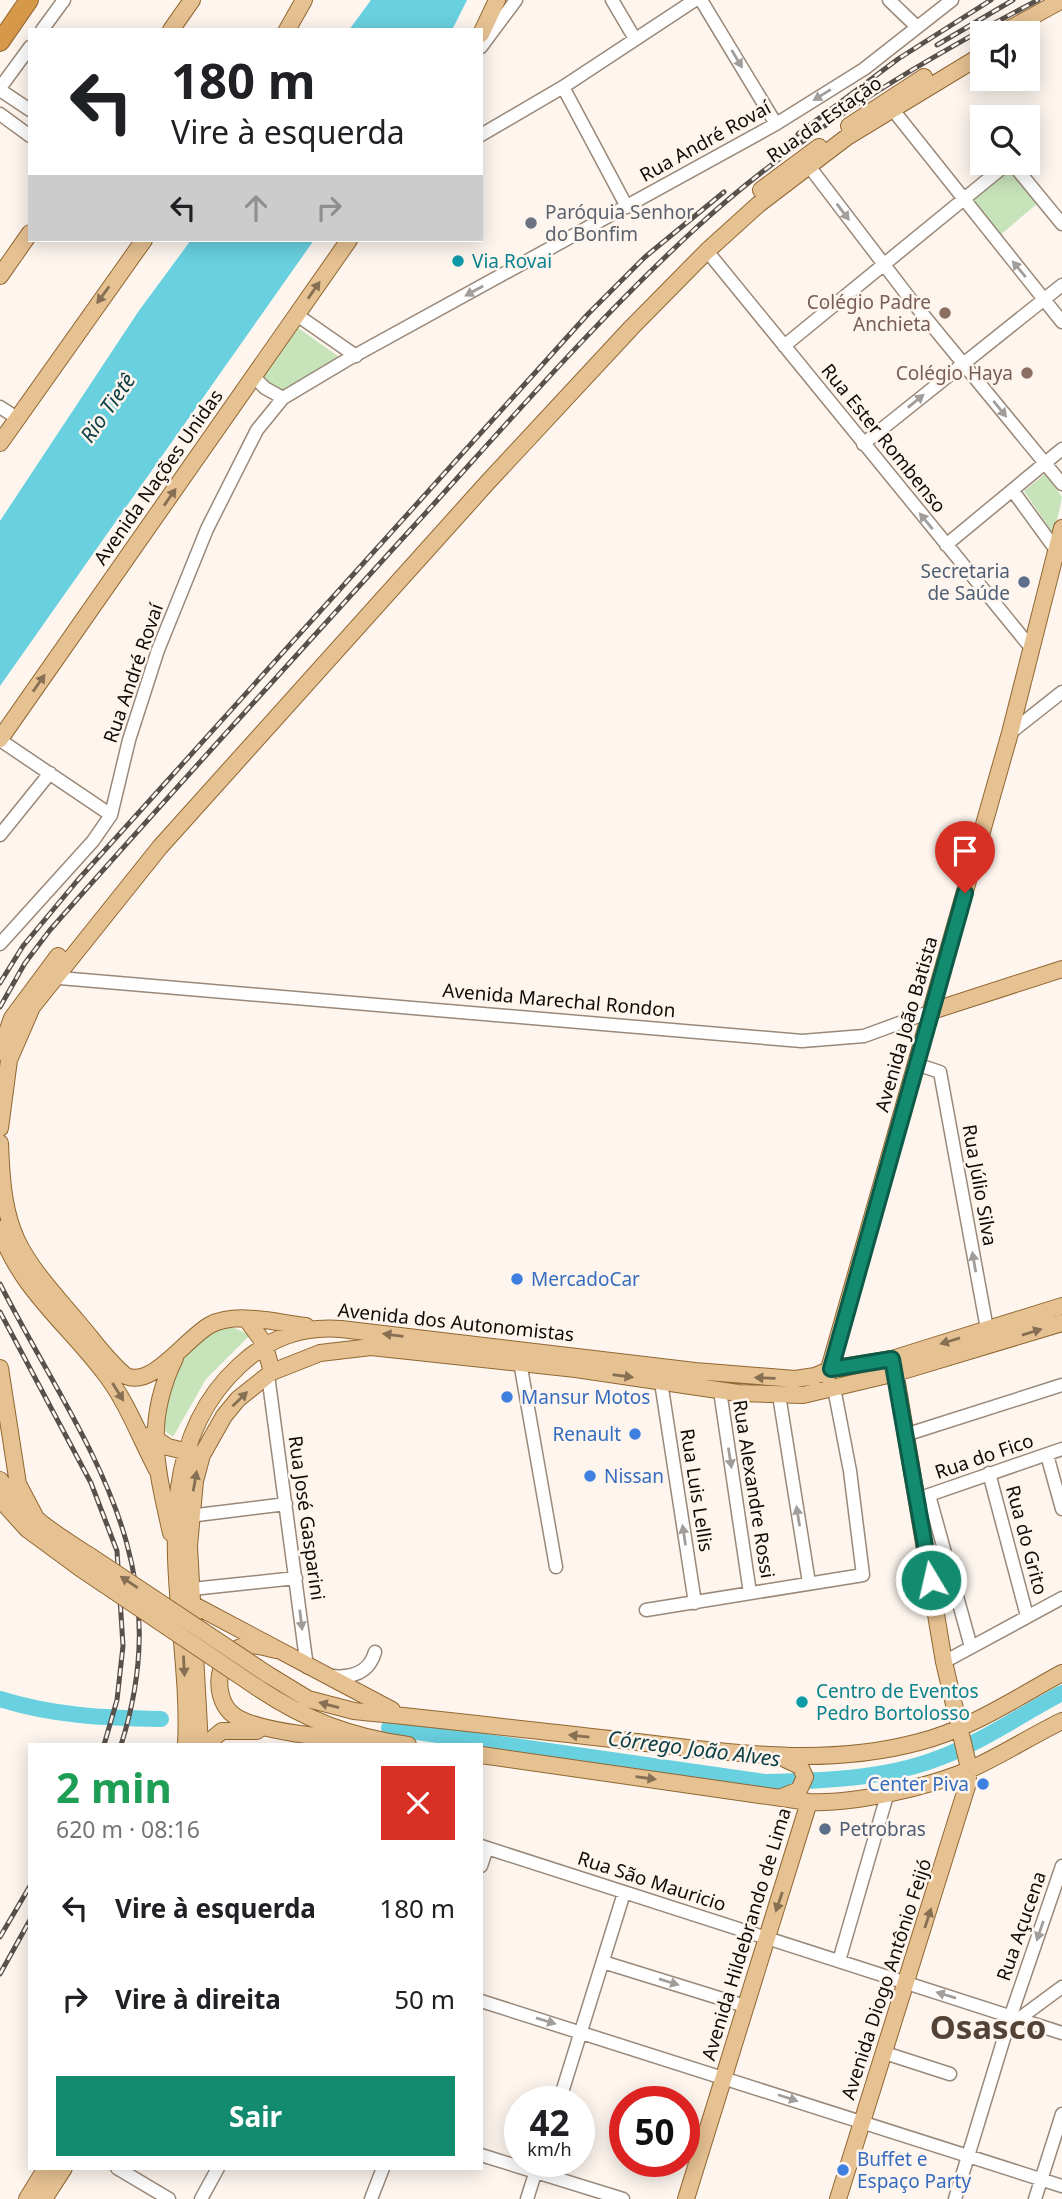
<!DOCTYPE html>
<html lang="pt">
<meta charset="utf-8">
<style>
:root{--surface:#fff;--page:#f2f2f2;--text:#202124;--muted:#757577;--accent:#138b6e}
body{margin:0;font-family:"Noto Sans",sans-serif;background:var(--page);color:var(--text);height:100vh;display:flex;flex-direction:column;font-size:26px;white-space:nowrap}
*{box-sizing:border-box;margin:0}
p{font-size:23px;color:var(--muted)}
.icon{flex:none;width:38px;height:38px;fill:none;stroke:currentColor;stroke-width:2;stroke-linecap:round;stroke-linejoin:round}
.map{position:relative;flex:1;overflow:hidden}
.details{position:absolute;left:28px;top:1743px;width:455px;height:427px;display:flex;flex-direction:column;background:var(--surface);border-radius:0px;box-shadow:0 4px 18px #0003}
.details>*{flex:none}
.hud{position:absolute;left:28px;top:28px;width:455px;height:214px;border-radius:0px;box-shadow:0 4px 18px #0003;background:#fff;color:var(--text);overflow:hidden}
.tools{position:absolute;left:970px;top:21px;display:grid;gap:14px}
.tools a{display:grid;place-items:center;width:70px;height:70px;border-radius:0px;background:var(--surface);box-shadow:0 4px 18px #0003;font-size:35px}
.speed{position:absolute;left:504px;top:2086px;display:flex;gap:14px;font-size:35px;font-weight:700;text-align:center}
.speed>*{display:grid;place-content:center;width:91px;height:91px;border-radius:50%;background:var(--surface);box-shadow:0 4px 18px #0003;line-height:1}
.speed small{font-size:18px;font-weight:400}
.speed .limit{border:10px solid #d22;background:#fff;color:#111}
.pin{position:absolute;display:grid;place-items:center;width:60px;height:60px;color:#fff;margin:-72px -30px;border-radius:50% 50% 50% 0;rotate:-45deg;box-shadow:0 0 7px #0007}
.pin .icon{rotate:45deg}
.me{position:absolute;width:77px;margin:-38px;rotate:351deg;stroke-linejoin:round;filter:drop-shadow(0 0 5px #0008)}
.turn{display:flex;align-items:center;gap:24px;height:147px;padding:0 28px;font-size:32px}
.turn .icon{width:91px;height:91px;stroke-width:2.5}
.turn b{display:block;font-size:49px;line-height:60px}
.lanes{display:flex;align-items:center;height:66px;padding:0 28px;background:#0003;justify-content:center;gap:35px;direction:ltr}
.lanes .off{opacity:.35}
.round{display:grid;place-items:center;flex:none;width:74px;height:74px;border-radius:0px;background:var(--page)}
.headline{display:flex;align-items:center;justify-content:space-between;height:119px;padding:0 28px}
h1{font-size:42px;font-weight:700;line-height:52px;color:#1e9e55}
.button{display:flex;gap:14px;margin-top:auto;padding:14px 28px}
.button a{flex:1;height:80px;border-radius:0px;background:var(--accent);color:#fff;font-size:28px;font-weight:700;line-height:80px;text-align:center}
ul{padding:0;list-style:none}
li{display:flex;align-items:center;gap:21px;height:91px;padding:0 28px}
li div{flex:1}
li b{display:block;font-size:26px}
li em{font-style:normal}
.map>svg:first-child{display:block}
.green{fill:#c7e3ba}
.water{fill:#68d0df}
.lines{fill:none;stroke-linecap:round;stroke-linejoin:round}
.river{stroke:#68d0df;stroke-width:16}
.minor-casing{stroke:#9a8879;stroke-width:15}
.major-casing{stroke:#916732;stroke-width:18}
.highway-casing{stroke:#916732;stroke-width:20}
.minor{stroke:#fff;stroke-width:12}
.major{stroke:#e6c192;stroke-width:16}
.highway{stroke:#d69849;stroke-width:18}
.rail-casing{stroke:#57504b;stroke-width:5}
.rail{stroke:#fdf5ee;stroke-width:2.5;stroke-dasharray:8;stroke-linecap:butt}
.major-bridge-casing{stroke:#916732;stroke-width:18;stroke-linecap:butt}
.major-bridge{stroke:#e6c192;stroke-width:16}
.oneway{fill:#a09d9b}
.oneway2{fill:#866f53}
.route-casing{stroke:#0c5a48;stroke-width:18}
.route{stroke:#138b6e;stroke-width:12}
.worship-dot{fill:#6b7280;stroke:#fdf5ee;stroke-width:2.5}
.culture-dot{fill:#0f9aa8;stroke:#fdf5ee;stroke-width:2.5}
.education-dot{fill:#8d6e63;stroke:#fdf5ee;stroke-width:2.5}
.service-dot{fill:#5c6f8a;stroke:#fdf5ee;stroke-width:2.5}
.shop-dot{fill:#3f7fe0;stroke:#fdf5ee;stroke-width:2.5}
.labels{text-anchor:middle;stroke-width:5;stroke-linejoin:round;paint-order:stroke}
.street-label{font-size:19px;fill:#110b06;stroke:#fdf5ee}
.worship-label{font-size:19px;fill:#5b616d;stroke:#fdf5ee;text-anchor:start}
.culture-label{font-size:19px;fill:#0d838f;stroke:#fdf5ee;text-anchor:start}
.education-label{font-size:19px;fill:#785e54;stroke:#fdf5ee;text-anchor:end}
.service-label{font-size:19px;fill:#4e5e75;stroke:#fdf5ee;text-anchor:end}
.shop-label{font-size:19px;fill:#366cbe;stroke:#fdf5ee;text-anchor:start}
.water-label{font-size:21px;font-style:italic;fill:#0f4046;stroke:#fdf5ee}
.town-label{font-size:33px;font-weight:bold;fill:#534336;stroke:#fdf5ee}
</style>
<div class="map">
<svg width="1062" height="2199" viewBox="0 0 1062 2199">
<rect width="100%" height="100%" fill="#fdf5ee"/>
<path class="green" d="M 1007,168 L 1038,203 L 999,236 L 969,200 Z
M 291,323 L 345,361 L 283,398 L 254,377 Z
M 1045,474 L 1062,497 L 1054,535 L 1024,491 Z
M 232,1327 L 250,1335 L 206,1379 L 173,1437 L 160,1427 C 171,1381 176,1336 232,1327 Z"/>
<path class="water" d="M 371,0 L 467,0 L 452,30 L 349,30 Z
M 191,240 L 314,240 L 0,686 L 0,521 L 138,312 Z"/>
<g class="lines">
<path class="river" d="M 0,1699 C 54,1716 105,1718 161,1719
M 389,1728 L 765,1782 C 823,1781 885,1779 939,1758 C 982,1742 1022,1714 1062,1693"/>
<defs>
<path id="minor" d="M 612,0 L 635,39
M 701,0 L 776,124
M 889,0 L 917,27
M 42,30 L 64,0
M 481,47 L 516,0
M 563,87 L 627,207
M 0,88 L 30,47
M 0,90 L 30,110
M 885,106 L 893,110 L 1062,322
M 0,114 L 30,136
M 481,135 L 563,87 L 695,0
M 805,161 L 911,300 L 1062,484
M 1012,163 L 1062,224
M 707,251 L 1032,649
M 297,315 L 356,356
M 784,346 L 1008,163
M 254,377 L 265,388 L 283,398
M 0,407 L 17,418
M 863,444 L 1062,285
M 1013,491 L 1056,550
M 946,545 L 1062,449
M 1010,733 L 1062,692
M 0,740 L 111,815
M 0,835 L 50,773
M 0,944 L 93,841 L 111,815 L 129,740 L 158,650 L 207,529 L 257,430 L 283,398 L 345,361 L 776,124 L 864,69 L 952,0
M 48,977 L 802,1041 L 864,1036 L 932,1011
M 916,1064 L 940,1072 L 987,1329
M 520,1362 L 556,1567
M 268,1375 L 307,1667
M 661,1382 L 695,1603
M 720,1391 L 750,1593
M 779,1395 L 809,1583
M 908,1434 L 1062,1385
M 1047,1455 L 1062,1509
M 989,1473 L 1027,1616
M 929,1495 L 971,1647
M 923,1497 L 1062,1449
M 189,1516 L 286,1504
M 192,1589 L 296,1578
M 646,1610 L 863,1575 L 850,1471 L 834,1388
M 944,1662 L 1062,1598
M 332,1676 C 352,1678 369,1673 375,1652
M 481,1846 L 1062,2033
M 481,1866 L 487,1848
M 839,1961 L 888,1792
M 603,1962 L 745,2006
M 481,2001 L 1062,2186
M 1020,2018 L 1062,1987
M 885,2053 L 950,2074
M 559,2102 L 624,1893
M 481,2155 L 623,2199
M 117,2168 L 169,2199
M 201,2199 L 218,2168
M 371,2199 L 383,2168
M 527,2199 L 539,2161
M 955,2199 L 1011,2015 L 1062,1866
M 1035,2199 L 1062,2114"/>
<path id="major" d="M 171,30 L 192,0
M 287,30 L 304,0
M 1002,33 L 1062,0
M 481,34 L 497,0
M 849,126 L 924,77
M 761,190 L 819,147
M 0,276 L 30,233
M 0,443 L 144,240
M 0,739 L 349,240
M 932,1011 L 1062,969
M 0,1052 L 12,1018 L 58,956
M 0,1128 L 9,1060 L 32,1007 L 160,847 L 487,483 L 632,327 L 707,251 L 759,204 L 847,137 L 982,55
M 0,1143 C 3,1236 17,1251 76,1320 C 92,1338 107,1361 126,1376 C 153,1388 186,1338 210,1325 C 236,1311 278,1323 306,1326
M 0,1229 C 18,1286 68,1325 103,1371 C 127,1401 139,1436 157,1470
M 247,1320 L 264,1343 L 272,1372
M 0,1368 L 18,1484 L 38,1522
M 827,1376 L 1010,733 L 1062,528
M 150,1435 L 168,1447 L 196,1454
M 0,1480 C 24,1514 55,1534 90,1556
M 0,1499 L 27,1529 L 80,1568
M 171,1533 C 156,1466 144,1422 175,1358
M 194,1605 L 392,1710
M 276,1650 C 266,1648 255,1643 244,1646 C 216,1653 212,1695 231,1713 C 251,1732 339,1740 368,1739
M 267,1674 L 308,1699 L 354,1711 C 446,1720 537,1731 629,1741 C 726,1752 823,1768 919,1742 C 970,1729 1016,1698 1062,1673
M 258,1688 C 306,1720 350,1737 408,1745
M 186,1745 C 193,1621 134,1463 239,1366 C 269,1338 300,1326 341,1329 L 695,1371 L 795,1379 L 815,1376 L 831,1369 L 892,1359 L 1062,1306
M 200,1745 L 189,1546 L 195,1481 L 202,1455 L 224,1416 L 238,1399 L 272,1372 L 320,1353 L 371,1347 L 576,1369 L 738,1393 L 803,1395 L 896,1373 L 1062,1323
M 205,1745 L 222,1731 L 257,1731
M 481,1755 L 809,1802 C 855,1804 929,1787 971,1769 C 1002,1755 1031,1736 1062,1721
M 782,1797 L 799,1790 L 805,1777 L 800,1766 L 785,1759
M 27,2199 L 46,2168
M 44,2199 L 64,2168
M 686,2199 L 809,1802
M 838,2199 L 968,1783 L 968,1764 L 944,1662 L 894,1365"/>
<path id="highway" d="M 0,42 L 29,0"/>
</defs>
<use href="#minor" class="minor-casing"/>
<use href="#major" class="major-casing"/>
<use href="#highway" class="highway-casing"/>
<use href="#minor" class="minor"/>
<use href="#major" class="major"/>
<use href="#highway" class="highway"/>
<defs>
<path id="rail" d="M 937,45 L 1013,0
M 798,134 L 898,59 L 991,0
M 0,983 L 23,946 L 77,881 L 588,314 L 645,257 L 724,192
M 0,1007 L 25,963 L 50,930 C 170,794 291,661 413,527 C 506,425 595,321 696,228 C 797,135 917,63 1038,0
M 0,1284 C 81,1442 181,1556 121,1745
M 0,1312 L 91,1483 L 117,1551 L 123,1646 L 117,1700 L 104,1745
M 0,1937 L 30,1886
M 0,1974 L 30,1920"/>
</defs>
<use href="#rail" class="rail-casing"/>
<use href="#rail" class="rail"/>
<defs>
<path id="major-bridge" d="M 90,1556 L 267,1674
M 80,1568 L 258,1688"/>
</defs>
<use href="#major-bridge" class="major-bridge-casing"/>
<use href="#major-bridge" class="major-bridge"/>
</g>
<defs><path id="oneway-solid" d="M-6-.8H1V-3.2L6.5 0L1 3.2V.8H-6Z" transform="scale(1.75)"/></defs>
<g class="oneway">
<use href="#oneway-solid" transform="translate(737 59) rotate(59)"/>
<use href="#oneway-solid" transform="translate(822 95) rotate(148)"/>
<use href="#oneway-solid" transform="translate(843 212) rotate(53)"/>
<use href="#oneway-solid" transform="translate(1019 269) rotate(-130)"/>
<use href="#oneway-solid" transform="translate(474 291) rotate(151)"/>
<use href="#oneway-solid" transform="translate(916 401) rotate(-39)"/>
<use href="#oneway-solid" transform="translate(1000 409) rotate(51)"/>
<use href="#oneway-solid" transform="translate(926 521) rotate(-129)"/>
<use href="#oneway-solid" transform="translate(974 1262) rotate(-100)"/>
<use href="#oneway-solid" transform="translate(730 1458) rotate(81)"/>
<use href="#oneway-solid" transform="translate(798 1516) rotate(-99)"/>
<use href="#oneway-solid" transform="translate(684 1535) rotate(-99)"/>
<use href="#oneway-solid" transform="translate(301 1620) rotate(83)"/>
<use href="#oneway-solid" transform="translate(1040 1931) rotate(109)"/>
<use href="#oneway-solid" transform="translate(669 1982) rotate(17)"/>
<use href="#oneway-solid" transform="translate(946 1995) rotate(-163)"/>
<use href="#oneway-solid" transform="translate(546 2021) rotate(17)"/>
<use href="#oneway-solid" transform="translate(788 2098) rotate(18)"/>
</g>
<g class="oneway2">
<use href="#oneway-solid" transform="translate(314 290) rotate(-55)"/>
<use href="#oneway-solid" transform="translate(103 295) rotate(126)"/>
<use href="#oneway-solid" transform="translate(170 497) rotate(-55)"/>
<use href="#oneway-solid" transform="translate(39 683) rotate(-55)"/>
<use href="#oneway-solid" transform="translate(1032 1332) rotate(-17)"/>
<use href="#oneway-solid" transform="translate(393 1335) rotate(-173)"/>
<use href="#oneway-solid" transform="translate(950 1341) rotate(163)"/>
<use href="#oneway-solid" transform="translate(623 1376) rotate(8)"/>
<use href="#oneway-solid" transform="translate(765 1378) rotate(-178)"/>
<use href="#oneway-solid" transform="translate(118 1392) rotate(58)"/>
<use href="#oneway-solid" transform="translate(240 1399) rotate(-44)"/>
<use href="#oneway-solid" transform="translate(195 1481) rotate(-80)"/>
<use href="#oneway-solid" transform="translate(129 1582) rotate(-146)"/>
<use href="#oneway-solid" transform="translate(184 1666) rotate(87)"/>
<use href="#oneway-solid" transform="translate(329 1705) rotate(-165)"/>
<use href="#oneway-solid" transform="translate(579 1736) rotate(-174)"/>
<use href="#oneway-solid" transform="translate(646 1778) rotate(8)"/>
<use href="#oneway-solid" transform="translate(779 1902) rotate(109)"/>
<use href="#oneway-solid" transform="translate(928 1918) rotate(-72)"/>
</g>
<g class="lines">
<defs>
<path id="route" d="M 931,1580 L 892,1359 L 831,1369 L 965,893"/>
</defs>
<use href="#route" class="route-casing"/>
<use href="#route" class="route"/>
</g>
<circle class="worship-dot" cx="531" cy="223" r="7"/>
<g class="culture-dot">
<circle cx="458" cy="261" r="7"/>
<circle cx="802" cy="1702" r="7"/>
</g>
<g class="education-dot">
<circle cx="945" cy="313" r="7"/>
<circle cx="1027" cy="373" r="7"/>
</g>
<g class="service-dot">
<circle cx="1024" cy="582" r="7"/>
<circle cx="825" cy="1829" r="7"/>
</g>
<g class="shop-dot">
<circle cx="517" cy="1279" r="7"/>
<circle cx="507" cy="1397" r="7"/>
<circle cx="635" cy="1434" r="7"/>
<circle cx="590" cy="1476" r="7"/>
<circle cx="983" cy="1784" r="7"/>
<circle cx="843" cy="2170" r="7"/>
</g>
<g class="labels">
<g class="street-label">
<text transform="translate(824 119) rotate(-35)" y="7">Rua da Estação</text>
<text transform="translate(705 141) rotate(-29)" y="7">Rua André Rovaí</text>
<text transform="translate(884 438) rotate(51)" y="7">Rua Ester Rombenso</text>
<text transform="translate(158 477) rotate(-55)" y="7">Avenida Nações Unidas</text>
<text transform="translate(133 673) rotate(-71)" y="7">Rua André Rovaí</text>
<text transform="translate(559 1000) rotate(5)" y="7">Avenida Marechal Rondon</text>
<text transform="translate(906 1024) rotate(-74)" y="7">Avenida João Batista</text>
<text transform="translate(980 1185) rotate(80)" y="7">Rua Júlio Silva</text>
<text transform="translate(456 1322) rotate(6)" y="7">Avenida dos Autonomistas</text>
<text transform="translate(984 1456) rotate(-19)" y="7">Rua do Fico</text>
<text transform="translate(754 1489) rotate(81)" y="7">Rua Alexandre Rossi</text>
<text transform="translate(697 1490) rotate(81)" y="7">Rua Luis Lellis</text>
<text transform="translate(307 1518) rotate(82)" y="7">Rua José Gasparini</text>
<text transform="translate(1027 1540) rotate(75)" y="7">Rua do Grito</text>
<text transform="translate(652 1881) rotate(18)" y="7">Rua São Mauricio</text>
<text transform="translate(1021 1926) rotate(-71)" y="7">Rua Açucena</text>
<text transform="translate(746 1934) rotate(-73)" y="7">Avenida Hildebrando de Lima</text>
<text transform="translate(886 1979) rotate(-72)" y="7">Avenida Diogo Antônio Feijó</text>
</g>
<g class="worship-label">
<text x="545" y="219">Paróquia Senhor<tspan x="545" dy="22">do Bonfim</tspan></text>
</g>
<g class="culture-label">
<text x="472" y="268">Via Rovai</text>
<text x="816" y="1698">Centro de Eventos<tspan x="816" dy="22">Pedro Bortolosso</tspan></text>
</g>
<g class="education-label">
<text x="931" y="309">Colégio Padre<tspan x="931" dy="22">Anchieta</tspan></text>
<text x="1013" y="380">Colégio Haya</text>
</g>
<g class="service-label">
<text x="1010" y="578">Secretaria<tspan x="1010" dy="22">de Saúde</tspan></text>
<text x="839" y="1836" text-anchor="start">Petrobras</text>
</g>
<g class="shop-label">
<text x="531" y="1286">MercadoCar</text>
<text x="521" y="1404">Mansur Motos</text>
<text x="621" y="1441" text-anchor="end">Renault</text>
<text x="604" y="1483">Nissan</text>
<text x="969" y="1791" text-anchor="end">Center Piva</text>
<text x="857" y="2166">Buffet e<tspan x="857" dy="22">Espaço Party</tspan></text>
</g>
<g class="water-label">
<text transform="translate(108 408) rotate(-55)" y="7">Rio Tietê</text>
<text transform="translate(694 1749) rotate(7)" y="7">Córrego João Alves</text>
</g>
<g class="town-label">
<text x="988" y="2039">Osasco</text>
</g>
</g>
</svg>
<div class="tools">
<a><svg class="icon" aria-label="sound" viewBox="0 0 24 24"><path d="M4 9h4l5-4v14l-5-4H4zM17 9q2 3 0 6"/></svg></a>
<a><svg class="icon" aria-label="search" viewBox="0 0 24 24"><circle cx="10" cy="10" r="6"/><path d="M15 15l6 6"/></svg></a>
</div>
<div class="speed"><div>42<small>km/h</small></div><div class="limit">50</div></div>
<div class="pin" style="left:965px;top:893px;background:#d93025"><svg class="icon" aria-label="arrive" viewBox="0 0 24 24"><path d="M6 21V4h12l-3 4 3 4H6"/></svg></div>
<svg class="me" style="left:931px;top:1580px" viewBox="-20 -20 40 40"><circle r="17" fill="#138b6e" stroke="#fff" stroke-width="3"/><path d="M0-11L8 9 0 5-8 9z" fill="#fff"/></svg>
<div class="hud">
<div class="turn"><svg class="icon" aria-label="left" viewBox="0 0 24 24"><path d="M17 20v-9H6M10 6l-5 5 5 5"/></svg><div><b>180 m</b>Vire à esquerda</div></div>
<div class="lanes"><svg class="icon" aria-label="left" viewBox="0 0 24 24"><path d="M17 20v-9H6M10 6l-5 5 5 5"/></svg><svg class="icon off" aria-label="ahead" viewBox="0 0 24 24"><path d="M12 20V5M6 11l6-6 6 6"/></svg><svg class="icon off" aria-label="right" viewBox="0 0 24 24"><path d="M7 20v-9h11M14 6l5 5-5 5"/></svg></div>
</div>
<section class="details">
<div class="headline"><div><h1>2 min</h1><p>620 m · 08:16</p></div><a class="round" style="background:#d93025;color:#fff"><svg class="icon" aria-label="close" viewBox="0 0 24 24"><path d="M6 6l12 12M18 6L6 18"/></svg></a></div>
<ul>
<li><svg class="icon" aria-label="left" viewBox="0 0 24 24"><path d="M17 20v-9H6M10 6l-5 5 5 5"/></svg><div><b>Vire à esquerda</b></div><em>180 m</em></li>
<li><svg class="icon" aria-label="right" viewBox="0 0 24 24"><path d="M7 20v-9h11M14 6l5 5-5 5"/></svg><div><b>Vire à direita</b></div><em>50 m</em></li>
</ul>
<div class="button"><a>Sair</a></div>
</section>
</div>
